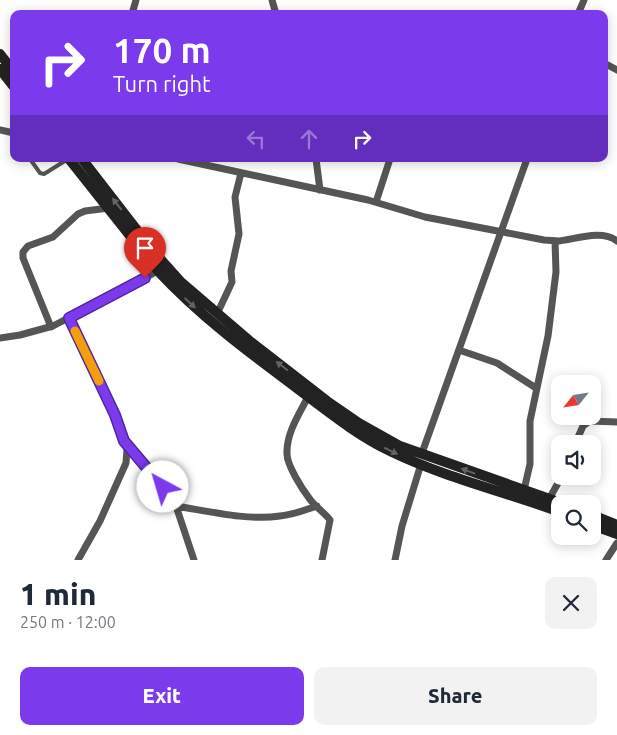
<!DOCTYPE html>
<meta charset="utf-8">
<style>
:root{--surface:#fff;--page:#f2f2f3;--text:#1f2937;--muted:#747a83;--accent:#7c3aed}
body{margin:0;font-family:Ubuntu,sans-serif;background:var(--page);color:var(--text);height:100vh;display:flex;flex-direction:column;font-size:19px;white-space:nowrap}
*{box-sizing:border-box;margin:0}
p{font-size:16px;color:var(--muted)}
.icon{flex:none;width:28px;height:28px;fill:none;stroke:currentColor;stroke-width:2;stroke-linecap:round;stroke-linejoin:round}
.map{position:relative;height:560px;overflow:hidden}
.details{display:flex;flex-direction:column;background:var(--surface);flex:1}
.details>*{flex:none}
.guide{position:absolute;left:10px;top:10px;width:598px;height:152px;border-radius:10px;box-shadow:0 2px 12px #0003;background:#7c3aed;color:#fff;overflow:hidden}
.needle{width:32px;rotate:240deg}
.controls{position:absolute;left:551px;top:375px;display:grid;gap:10px}
.controls a{display:grid;place-items:center;width:50px;height:50px;border-radius:10px;background:var(--surface);box-shadow:0 2px 12px #0003;font-size:25px}
.pin{position:absolute;display:grid;place-items:center;width:42px;height:42px;color:#fff;margin:-51px -21px;border-radius:50% 50% 50% 0;rotate:-45deg;box-shadow:0 0 5px #0007}
.pin .icon{rotate:45deg}
.me{position:absolute;width:55px;margin:-28px;rotate:321deg;stroke-linejoin:round;filter:drop-shadow(0 0 4px #0008)}
.turn{display:flex;align-items:center;gap:18px;height:105px;padding:0 20px;font-size:22px}
.turn .icon{width:65px;height:65px;stroke-width:2.5}
.turn b{display:block;font-size:35px;line-height:42px}
.lanes{display:flex;align-items:center;height:48px;padding:0 20px;background:#0003;justify-content:center;gap:25px;direction:ltr}
.lanes .off{opacity:.35}
.round{display:grid;place-items:center;flex:none;width:52px;height:52px;border-radius:10px;background:var(--page)}
.summary{display:flex;align-items:center;justify-content:space-between;height:85px;padding:0 20px}
h1{font-size:30px;font-weight:800;line-height:38px}
.primary-button{display:flex;gap:10px;margin-top:auto;padding:10px 20px}
.primary-button a{flex:1;height:58px;border-radius:10px;background:var(--accent);color:#fff;font-size:20px;font-weight:800;line-height:58px;text-align:center}
.primary-button a+a{background:var(--page);color:var(--text)}
.map>svg:first-child{display:block}
.lines{fill:none;stroke-linecap:round;stroke-linejoin:round}
.lane{stroke:#555;stroke-width:4}
.street{stroke:#555;stroke-width:7}
.secondary{stroke:#222;stroke-width:10}
.oneway{fill:#646464}
.route-casing{stroke:#51269a;stroke-width:12}
.route{stroke:#7c3aed;stroke-width:9}
.slow{stroke:#f59e0b;stroke-width:9}
</style>
<div class="map">
<svg width="617" height="560" viewBox="0 0 617 560">
<rect width="100%" height="100%" fill="#fff"/>
<g class="lines">
<path class="lane" d="M 30,159 L 40,173 L 44,174 L 68,159"/>
<path class="street" d="M 272,0 L 276,14
M 132,14 L 136,0
M 578,14 L 584,0
M 604,63 L 617,70
M 0,130 L 14,133
M 178,159 L 368,200 L 425,217 L 544,240 C 549,240 554,241 559,241 C 576,239 602,229 617,241
M 316,159 L 320,190
M 376,202 L 390,159
M 217,314 L 232,282 L 231,271 L 239,234 L 235,197 L 241,173
M 69,318 L 115,415 L 127,449 L 126,463 L 100,521 L 78,560
M 51,327 L 23,258 L 23,252 L 28,246 L 53,237 L 78,214 L 85,211 L 109,208
M 0,338 L 20,335 L 53,326 L 158,271
M 459,350 L 497,363 L 536,388
M 308,397 C 299,414 286,434 287,454 C 287,465 302,489 309,498 C 315,507 324,512 330,520 L 322,560
M 126,443 L 163,487 L 176,506 L 194,560
M 575,444 L 583,426 L 590,421 L 617,422
M 422,453 L 527,159
M 524,490 L 530,464 L 530,421 L 548,336 L 556,272 L 555,241
M 549,499 L 562,476
M 176,506 C 208,511 248,521 280,516 C 293,515 305,510 317,506
M 395,560 L 402,526 L 421,464
M 606,560 L 617,543"/>
<path class="secondary" d="M 0,54 L 14,72
M 0,69 L 14,87
M 69,159 L 158,271 C 199,315 247,351 294,386 C 326,410 356,435 392,452 C 444,477 505,492 560,512
M 82,159 L 154,252 L 181,282 L 251,342 L 327,401 L 359,423 L 400,446 L 564,504
M 592,515 L 617,525
M 592,525 L 617,534"/>
</g>
<defs><path id="oneway-solid" d="M-6-.8H1V-3.2L6.5 0L1 3.2V.8H-6Z" transform="scale(1.25)"/></defs>
<g class="oneway">
<use href="#oneway-solid" transform="translate(117 204) rotate(-128)"/>
<use href="#oneway-solid" transform="translate(190 303) rotate(43)"/>
<use href="#oneway-solid" transform="translate(282 366) rotate(-143)"/>
<use href="#oneway-solid" transform="translate(391 451) rotate(26)"/>
<use href="#oneway-solid" transform="translate(468 471) rotate(-160)"/>
</g>
<g class="lines">
<defs>
<path id="route" d="M 145,278 L 69,318 L 115,415 L 124,441 L 163,487"/>
</defs>
<use href="#route" class="route-casing"/>
<use href="#route" class="route"/>
<path class="slow" d="M 75,331 L 99,381"/>
</g>
</svg>
<div class="controls">
<a><svg class="needle" viewBox="-14 -14 28 28"><path d="M0-13l5 13h-10z" fill="#e53935"/><path d="M0 13l5-13h-10z" fill="#747a83"/></svg></a>
<a><svg class="icon" aria-label="sound" viewBox="0 0 24 24"><path d="M4 9h4l5-4v14l-5-4H4zM17 9q2 3 0 6"/></svg></a>
<a><svg class="icon" aria-label="search" viewBox="0 0 24 24"><circle cx="10" cy="10" r="6"/><path d="M15 15l6 6"/></svg></a>
</div>
<div class="pin" style="left:145px;top:278px;background:#d93025"><svg class="icon" aria-label="arrive" viewBox="0 0 24 24"><path d="M6 21V4h12l-3 4 3 4H6"/></svg></div>
<svg class="me" style="left:163px;top:487px" viewBox="-20 -20 40 40"><circle r="19" fill="#fff"/><path d="M0-13L10 11 0 6-10 11z" fill="#7c3aed"/></svg>
<div class="guide">
<div class="turn"><svg class="icon" aria-label="right" viewBox="0 0 24 24"><path d="M7 20v-9h11M14 6l5 5-5 5"/></svg><div><b>170 m</b>Turn right</div></div>
<div class="lanes"><svg class="icon off" aria-label="left" viewBox="0 0 24 24"><path d="M17 20v-9H6M10 6l-5 5 5 5"/></svg><svg class="icon off" aria-label="ahead" viewBox="0 0 24 24"><path d="M12 20V5M6 11l6-6 6 6"/></svg><svg class="icon" aria-label="right" viewBox="0 0 24 24"><path d="M7 20v-9h11M14 6l5 5-5 5"/></svg></div>
</div>
</div>
<section class="details">
<div class="summary"><div><h1>1 min</h1><p>250 m · 12:00</p></div><a class="round"><svg class="icon" aria-label="close" viewBox="0 0 24 24"><path d="M6 6l12 12M18 6L6 18"/></svg></a></div>
<div class="primary-button"><a>Exit</a><a>Share</a></div>
</section>
